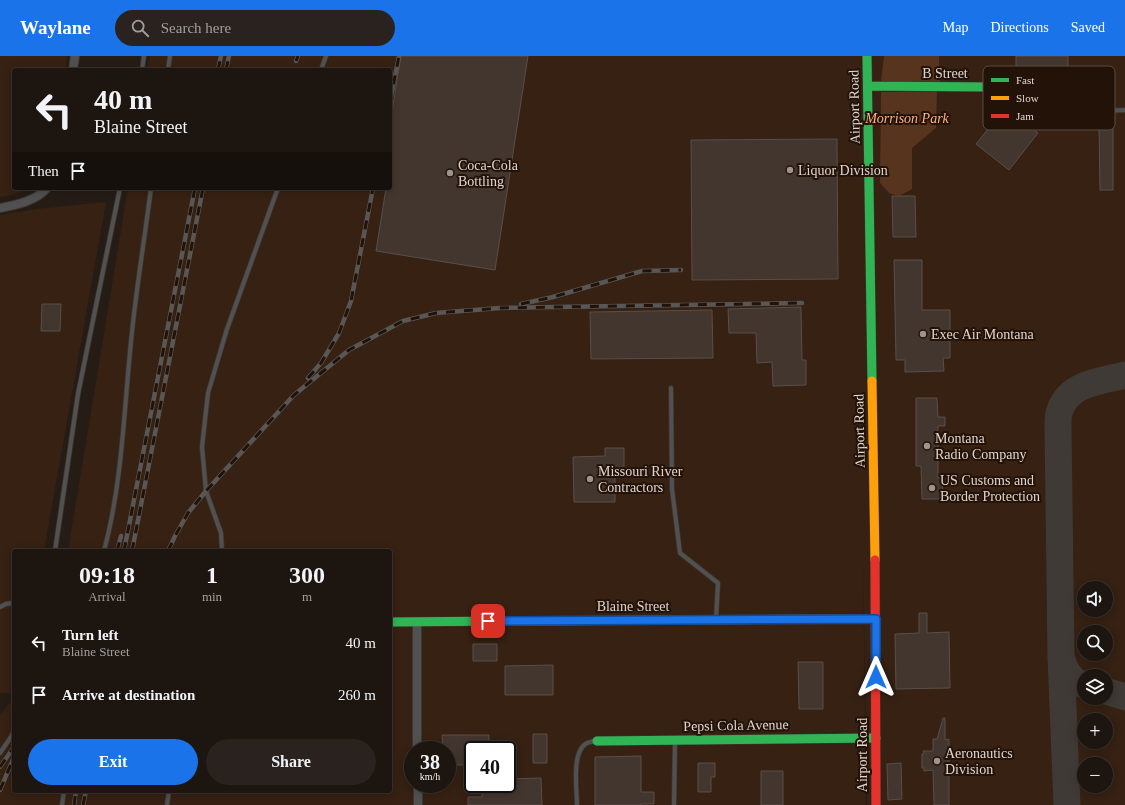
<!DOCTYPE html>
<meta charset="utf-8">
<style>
:root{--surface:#1c1510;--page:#29221e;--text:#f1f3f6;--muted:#a09f9f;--line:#3a3430;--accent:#1a73e8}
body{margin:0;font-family:Georgia,serif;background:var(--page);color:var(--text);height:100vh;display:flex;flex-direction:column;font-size:15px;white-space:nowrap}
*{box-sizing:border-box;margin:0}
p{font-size:13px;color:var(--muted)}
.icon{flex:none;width:22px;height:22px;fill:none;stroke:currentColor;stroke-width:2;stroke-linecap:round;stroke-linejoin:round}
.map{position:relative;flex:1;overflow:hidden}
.side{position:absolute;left:12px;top:493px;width:380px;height:244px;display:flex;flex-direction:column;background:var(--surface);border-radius:4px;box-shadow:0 2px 10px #0003,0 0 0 1px var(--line)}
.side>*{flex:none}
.top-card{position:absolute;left:12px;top:12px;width:380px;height:122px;border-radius:4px;box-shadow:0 2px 10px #0003,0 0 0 1px var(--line);background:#1c1510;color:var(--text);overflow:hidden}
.buttons{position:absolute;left:1077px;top:525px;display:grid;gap:8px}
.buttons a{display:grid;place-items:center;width:36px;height:36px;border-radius:50%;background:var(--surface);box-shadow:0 2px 10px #0003,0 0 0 1px var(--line);font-size:20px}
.speed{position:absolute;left:404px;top:685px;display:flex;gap:8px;font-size:20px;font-weight:700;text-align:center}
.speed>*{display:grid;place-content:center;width:52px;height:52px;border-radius:50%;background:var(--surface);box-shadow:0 2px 10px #0003,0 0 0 1px var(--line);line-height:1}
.speed small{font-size:10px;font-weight:400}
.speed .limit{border:2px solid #111;border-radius:6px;background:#fff;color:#111}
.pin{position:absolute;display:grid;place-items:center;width:34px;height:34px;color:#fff;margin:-17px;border-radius:8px;box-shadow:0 2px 6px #0006}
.me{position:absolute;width:44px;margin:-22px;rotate:0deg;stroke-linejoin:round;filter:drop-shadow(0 0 3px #0008)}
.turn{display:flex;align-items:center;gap:14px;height:84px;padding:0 16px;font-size:18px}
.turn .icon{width:52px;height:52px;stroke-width:2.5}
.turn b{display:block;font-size:28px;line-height:34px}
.then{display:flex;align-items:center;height:38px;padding:0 16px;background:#0003;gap:8px;font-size:15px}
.eta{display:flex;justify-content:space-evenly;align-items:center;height:68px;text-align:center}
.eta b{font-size:24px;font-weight:700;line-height:28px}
.primary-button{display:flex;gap:8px;margin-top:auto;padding:8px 16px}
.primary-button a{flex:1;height:46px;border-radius:24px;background:var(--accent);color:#fff;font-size:16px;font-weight:700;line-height:46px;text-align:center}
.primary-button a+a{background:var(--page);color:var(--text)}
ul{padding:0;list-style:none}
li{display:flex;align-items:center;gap:12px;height:52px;padding:0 16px}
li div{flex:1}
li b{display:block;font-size:15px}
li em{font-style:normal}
header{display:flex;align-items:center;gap:24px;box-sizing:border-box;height:56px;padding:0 20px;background:var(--accent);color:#fff}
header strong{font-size:19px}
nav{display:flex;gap:22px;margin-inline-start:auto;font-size:14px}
.search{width:280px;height:36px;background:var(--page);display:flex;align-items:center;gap:10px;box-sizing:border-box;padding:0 14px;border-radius:22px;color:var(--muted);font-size:15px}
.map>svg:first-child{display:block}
.built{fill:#362113;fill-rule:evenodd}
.green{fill:#57341d}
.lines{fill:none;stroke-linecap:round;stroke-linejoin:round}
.taxiway{stroke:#3f3a36;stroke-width:27}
.building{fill:#43362e;stroke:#584f4a}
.lane-casing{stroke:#3e3731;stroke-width:5.5}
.street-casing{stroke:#3e3731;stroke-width:10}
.fast-casing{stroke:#3e3731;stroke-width:10}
.slow-casing{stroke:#3e3731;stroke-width:10}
.jam-casing{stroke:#3e3731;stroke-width:10}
.lane{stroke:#525152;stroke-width:4}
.street{stroke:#525152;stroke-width:8}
.fast{stroke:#30b455;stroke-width:9}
.slow{stroke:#ff9f0a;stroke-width:9}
.jam{stroke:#e5322d;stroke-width:9}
.rail-casing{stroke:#585756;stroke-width:4.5}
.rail{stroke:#221208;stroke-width:3;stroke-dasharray:9;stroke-linecap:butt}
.route-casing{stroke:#114b97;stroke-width:10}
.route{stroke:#1a73e8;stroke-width:7}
.poi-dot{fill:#9f948d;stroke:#221208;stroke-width:1.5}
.labels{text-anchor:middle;stroke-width:4;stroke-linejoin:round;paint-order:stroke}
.street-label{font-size:14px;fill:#e0d4cd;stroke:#221208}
.park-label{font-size:14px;font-style:italic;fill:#feb181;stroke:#221208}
.poi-label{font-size:14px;fill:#e0d4cd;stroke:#221208;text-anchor:start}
.key{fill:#221208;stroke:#5b4c43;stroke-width:1}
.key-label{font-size:11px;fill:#e0d4cd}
</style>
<header>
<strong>Waylane</strong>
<div class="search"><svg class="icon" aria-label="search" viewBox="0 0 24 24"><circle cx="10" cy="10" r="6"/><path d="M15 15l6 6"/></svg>Search here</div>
<nav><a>Map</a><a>Directions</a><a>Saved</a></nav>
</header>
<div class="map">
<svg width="1125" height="749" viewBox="0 0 1125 749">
<rect width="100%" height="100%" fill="#261c16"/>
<path class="built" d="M 0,0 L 67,0 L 65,14 L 14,14 L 14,132 L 34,132 L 8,140 L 0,141 Z
M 150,0 L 1125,0 L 1125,749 L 867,749 L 863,501 L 866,749 L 0,749 L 0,659 L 14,642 L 14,735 L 390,735 L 390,495 L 68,495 L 128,132 L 390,132 L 390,14 L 147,14 ZM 1084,532 L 1106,532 L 1106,554 L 1084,554 ZM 1084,576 L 1106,576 L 1106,598 L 1084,598 ZM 1084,620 L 1106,620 L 1106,642 L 1084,642 ZM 1084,664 L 1106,664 L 1106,686 L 1084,686 ZM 413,694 L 447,694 L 447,728 L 413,728 ZM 473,694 L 507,694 L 507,728 L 473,728 ZM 1084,708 L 1106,708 L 1106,730 L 1084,730 Z
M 106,146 L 44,495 L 14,495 L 14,637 L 0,637 L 0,159 L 36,153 Z"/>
<path class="green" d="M 884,0 L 939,0 L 940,26 L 881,25 Z
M 937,35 L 936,72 L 912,92 L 912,133 L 899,140 L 889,137 L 880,127 L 881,36 Z"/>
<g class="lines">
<path class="taxiway" d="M 1061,601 C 1065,614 1070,625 1084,629
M 1106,635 L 1125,641
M 1067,749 L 1061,601 L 1058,369 C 1058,364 1058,358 1060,354 C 1069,327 1101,325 1125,319"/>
</g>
<path class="building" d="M 401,0 L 528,0 L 495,214 L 376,195 L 386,132 L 390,132 L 390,68 Z
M 1016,0 L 1068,0 L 1068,24 L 1064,24 L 1064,56 L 1036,56 L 1036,34 L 1016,34 Z
M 1006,51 L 1026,68 L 1038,77 L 1009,114 L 976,88 Z
M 1099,68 L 1113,68 L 1113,134 L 1100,134 Z
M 837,83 L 838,223 L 692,224 L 691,84 Z
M 892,140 L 915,140 L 916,181 L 893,181 Z
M 894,204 L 922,204 L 922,254 L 950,254 L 950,302 L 943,302 L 944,315 L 905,316 L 905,304 L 896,304 Z
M 42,248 L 61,248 L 60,275 L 41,275 Z
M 801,251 L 802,304 L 806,304 L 806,329 L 773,330 L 772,306 L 757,307 L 756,277 L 729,277 L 728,253 Z
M 712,254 L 713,302 L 591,303 L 590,256 Z
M 916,342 L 937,342 L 938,361 L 945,361 L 945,370 L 938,370 L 938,422 L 942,421 L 943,443 L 922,443 L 921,410 L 916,410 Z
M 605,392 L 624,392 L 624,414 L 615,414 L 615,446 L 574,446 L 573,401 L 605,400 Z
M 919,557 L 927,557 L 927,577 L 949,576 L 950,632 L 896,633 L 895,578 L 919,577 Z
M 473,588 L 497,588 L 497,605 L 473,605 Z
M 798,606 L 823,606 L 823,653 L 799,653 Z
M 553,609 L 553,639 L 505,639 L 505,610 Z
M 943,662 L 945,662 L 945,684 L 949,683 L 949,749 L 934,749 L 933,714 L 924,715 L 924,712 L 922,712 L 922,698 L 924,697 L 923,695 L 933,695 L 933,683 L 937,683 Z
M 533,678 L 547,678 L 547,707 L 533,707 Z
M 442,679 L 489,679 L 489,694 L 473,694 L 473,709 L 447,709 L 447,694 L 443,694 Z
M 641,700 L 641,736 L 654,736 L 654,748 L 641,748 L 641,749 L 595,749 L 595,701 Z
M 698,707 L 715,707 L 715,721 L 711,721 L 711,736 L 698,736 Z
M 901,707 L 902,743 L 888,744 L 887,708 Z
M 761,715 L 783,715 L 783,749 L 761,749 Z
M 541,722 L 542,749 L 468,749 L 468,741 L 482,741 L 482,728 L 507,728 L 507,723 Z"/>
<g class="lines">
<defs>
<path id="lane" d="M 142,14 L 144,0
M 168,14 L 170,0
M 321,14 L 326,0
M 1033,64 L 1078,66 L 1087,58 L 1104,55 L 1125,54
M 671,332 L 672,433 L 680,497 L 718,527 L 716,563
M 55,495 L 78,338 L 120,132
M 104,495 C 123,424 124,349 132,276 C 137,228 145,180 151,132
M 222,495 L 221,477 L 206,435 L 202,391 L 208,337 L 227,273 L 278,132
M 0,551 L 6,548 L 14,547
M 0,697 L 11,681 L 14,674
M 62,749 L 64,735
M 167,749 L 169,735
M 577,749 C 577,733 571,695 587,687 C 590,686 594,685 596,685
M 674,749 L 675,685"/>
<path id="street" d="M 73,14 L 75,0
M 0,152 C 16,149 36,145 47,132
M 417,566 L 417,694
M 418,728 L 418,749"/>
<path id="fast" d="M 867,0 L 872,325
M 868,30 L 987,31 L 1008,37 L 1031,63
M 390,566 L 660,564
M 597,685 L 876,682"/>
<path id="slow" d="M 872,325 L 875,504
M 660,564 L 876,563"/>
<path id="jam" d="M 875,504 L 876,749"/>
</defs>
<use href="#lane" class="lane-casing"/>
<use href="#street" class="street-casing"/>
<use href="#fast" class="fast-casing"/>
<use href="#slow" class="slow-casing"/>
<use href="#jam" class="jam-casing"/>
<use href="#lane" class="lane"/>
<use href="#street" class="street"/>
<use href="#fast" class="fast"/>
<use href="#slow" class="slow"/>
<use href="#jam" class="jam"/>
<defs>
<path id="rail" d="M 296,5 L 298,0
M 218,14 L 221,0
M 226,14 L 229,0
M 390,46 L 399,0
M 521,248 L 553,241 L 642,215 L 681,214
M 308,322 L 321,307 L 339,277 L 351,245 L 373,132
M 117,495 L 121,480
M 124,495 L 195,132
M 132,495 L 203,132
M 168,495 L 175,480 L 188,457 L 206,435 L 294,339 L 349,294 L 403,265 L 436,257 L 500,252 L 802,247
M 0,711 L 14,691
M 0,734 L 14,701
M 74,749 L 76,735
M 83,749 L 86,735"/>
</defs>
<use href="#rail" class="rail-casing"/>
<use href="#rail" class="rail"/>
</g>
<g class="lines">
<defs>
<path id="route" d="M 488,565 L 876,563 L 876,621"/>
</defs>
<use href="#route" class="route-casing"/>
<use href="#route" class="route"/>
</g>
<g class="poi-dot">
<circle cx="790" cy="114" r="4"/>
<circle cx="450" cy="117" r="4"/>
<circle cx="923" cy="278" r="4"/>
<circle cx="927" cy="390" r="4"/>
<circle cx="590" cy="423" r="4"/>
<circle cx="932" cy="432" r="4"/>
<circle cx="937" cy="705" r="4"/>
</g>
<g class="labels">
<g class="street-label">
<text x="945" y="22">B Street</text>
<text transform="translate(854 51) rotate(-91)" y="5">Airport Road</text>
<text transform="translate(859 375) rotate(-91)" y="5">Airport Road</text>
<text x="633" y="555">Blaine Street</text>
<text transform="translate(736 669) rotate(-1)" y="5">Pepsi Cola Avenue</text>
<text transform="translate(862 699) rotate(-90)" y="5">Airport Road</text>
</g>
<g class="park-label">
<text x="907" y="67">Morrison Park</text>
</g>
<g class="poi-label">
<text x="458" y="114">Coca-Cola<tspan x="458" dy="16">Bottling</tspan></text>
<text x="798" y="119">Liquor Division</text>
<text x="931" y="283">Exec Air Montana</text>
<text x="935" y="387">Montana<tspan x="935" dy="16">Radio Company</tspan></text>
<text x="598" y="420">Missouri River<tspan x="598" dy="16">Contractors</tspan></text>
<text x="940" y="429">US Customs and<tspan x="940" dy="16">Border Protection</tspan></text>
<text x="945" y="702">Aeronautics<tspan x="945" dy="16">Division</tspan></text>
</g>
</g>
<rect x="983" y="10" width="132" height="64" rx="6" class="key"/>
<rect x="991" y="22" width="18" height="4" fill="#30b455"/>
<rect x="991" y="40" width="18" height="4" fill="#ff9f0a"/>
<rect x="991" y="58" width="18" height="4" fill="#e5322d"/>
<g class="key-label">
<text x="1016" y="28">Fast</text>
<text x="1016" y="46">Slow</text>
<text x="1016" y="64">Jam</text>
</g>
</svg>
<div class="buttons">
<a><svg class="icon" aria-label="sound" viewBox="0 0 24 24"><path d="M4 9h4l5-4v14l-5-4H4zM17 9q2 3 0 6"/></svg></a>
<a><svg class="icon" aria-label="search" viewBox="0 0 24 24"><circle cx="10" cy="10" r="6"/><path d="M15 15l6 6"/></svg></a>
<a><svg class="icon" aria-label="layers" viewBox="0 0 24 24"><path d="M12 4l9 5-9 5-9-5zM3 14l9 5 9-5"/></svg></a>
<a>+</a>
<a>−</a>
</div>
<div class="speed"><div>38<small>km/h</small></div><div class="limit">40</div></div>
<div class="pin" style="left:488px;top:565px;background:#d93025"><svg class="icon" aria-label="arrive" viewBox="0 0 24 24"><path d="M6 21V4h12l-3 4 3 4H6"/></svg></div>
<svg class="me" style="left:876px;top:621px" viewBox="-20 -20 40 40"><path d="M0-17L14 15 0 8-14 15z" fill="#1a73e8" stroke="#fff" stroke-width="4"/></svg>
<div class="top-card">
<div class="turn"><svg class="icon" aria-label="left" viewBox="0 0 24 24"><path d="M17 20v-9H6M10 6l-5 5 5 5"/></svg><div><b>40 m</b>Blaine Street</div></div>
<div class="then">Then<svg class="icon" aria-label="arrive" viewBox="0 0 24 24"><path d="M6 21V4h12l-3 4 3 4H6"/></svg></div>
</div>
<section class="side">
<div class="eta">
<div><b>09:18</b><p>Arrival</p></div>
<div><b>1</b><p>min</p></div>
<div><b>300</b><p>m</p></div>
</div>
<ul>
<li><svg class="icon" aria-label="left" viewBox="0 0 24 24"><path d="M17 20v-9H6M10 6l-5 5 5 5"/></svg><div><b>Turn left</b><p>Blaine Street</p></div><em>40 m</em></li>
<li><svg class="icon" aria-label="arrive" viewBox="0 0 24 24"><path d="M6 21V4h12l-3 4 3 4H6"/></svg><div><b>Arrive at destination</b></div><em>260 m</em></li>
</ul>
<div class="primary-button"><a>Exit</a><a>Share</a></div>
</section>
</div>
